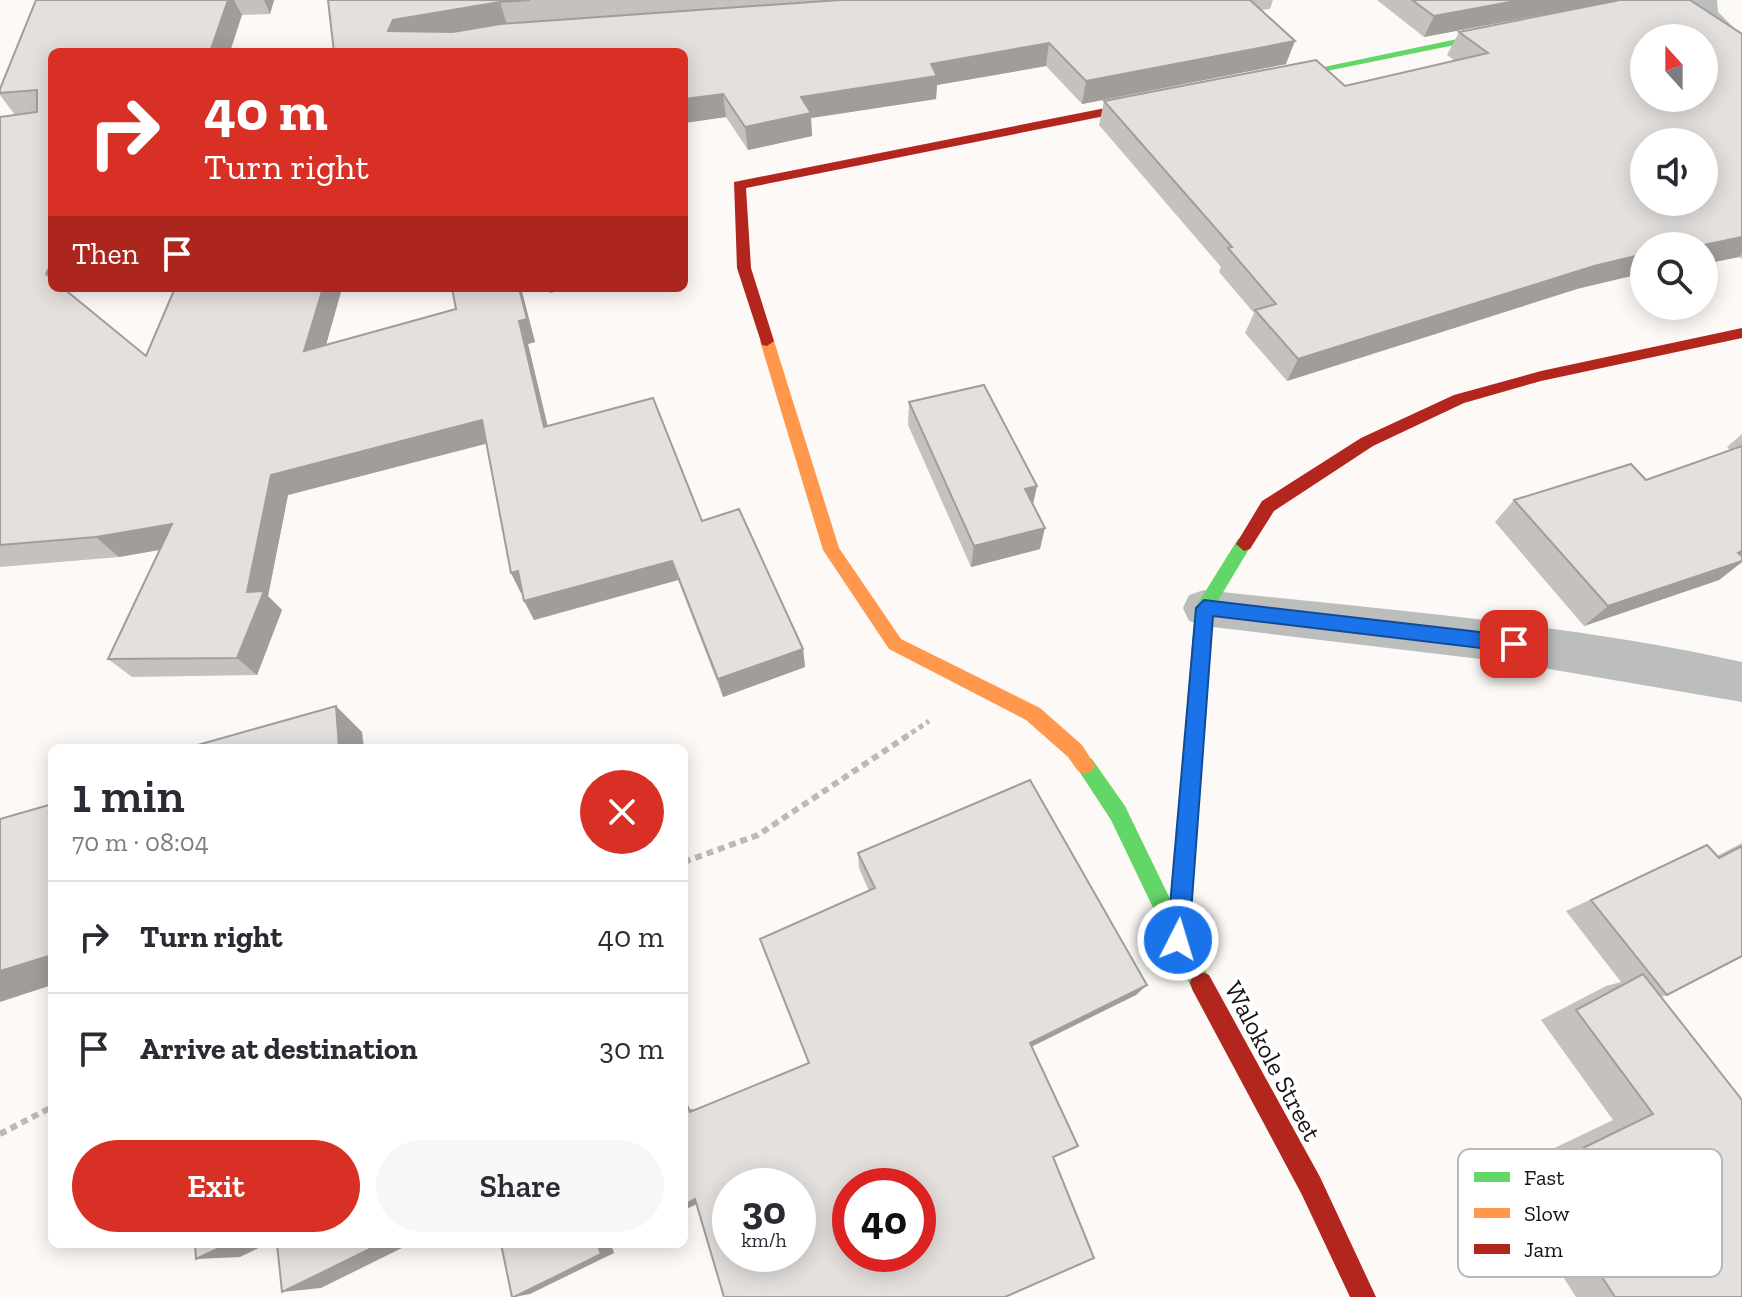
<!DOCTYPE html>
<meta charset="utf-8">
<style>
:root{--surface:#fff;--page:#f7f7f7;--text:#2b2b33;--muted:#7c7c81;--line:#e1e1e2;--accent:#d93025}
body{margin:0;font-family:"Zilla Slab",serif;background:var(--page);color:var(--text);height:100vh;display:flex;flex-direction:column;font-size:30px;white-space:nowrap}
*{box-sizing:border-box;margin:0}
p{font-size:26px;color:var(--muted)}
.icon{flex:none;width:44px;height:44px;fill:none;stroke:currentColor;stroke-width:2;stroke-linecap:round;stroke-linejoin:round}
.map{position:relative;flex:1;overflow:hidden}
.panel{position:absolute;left:48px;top:744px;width:640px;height:504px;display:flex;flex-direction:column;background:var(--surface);border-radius:12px;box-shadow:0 4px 20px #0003}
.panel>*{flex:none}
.banner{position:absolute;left:48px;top:48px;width:640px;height:244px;border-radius:12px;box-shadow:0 4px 20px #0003;background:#d93025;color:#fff;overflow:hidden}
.needle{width:52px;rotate:339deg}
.buttons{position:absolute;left:1630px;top:24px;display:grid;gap:16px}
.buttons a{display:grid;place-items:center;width:88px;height:88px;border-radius:50%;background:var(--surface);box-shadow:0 4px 20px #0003;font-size:40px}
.speed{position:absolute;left:712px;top:1168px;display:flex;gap:16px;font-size:40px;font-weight:700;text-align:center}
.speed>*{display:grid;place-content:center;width:104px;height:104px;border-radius:50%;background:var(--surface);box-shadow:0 4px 20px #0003;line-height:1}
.speed small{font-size:20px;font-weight:400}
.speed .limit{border:12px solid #d22;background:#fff;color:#111}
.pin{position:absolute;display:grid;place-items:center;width:68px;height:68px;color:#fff;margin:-34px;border-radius:16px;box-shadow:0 4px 12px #0006}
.me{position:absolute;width:88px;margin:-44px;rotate:5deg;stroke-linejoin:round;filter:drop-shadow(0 0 6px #0008)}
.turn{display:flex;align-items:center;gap:28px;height:168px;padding:0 24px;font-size:36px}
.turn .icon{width:104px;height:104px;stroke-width:2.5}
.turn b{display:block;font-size:56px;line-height:68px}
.then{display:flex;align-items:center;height:76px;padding:0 24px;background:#0003;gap:16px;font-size:30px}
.round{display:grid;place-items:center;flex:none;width:84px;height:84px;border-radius:42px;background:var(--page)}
.summary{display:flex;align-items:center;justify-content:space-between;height:136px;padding:0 24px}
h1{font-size:48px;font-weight:600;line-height:60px}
.button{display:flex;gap:16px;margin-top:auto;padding:16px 24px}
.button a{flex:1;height:92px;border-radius:48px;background:var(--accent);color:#fff;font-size:32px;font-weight:600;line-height:92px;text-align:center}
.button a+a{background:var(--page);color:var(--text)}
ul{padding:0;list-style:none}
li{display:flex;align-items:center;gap:24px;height:112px;padding:0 24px;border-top:2px solid var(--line)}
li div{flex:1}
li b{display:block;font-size:30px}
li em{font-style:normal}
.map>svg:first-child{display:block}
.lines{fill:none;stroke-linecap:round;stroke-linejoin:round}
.path-far1{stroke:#bababa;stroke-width:5;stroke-dasharray:5 4;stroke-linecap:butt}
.path{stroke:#bababa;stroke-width:6;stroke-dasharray:7 5;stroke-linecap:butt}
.street{fill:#bcbebe;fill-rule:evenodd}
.fast{fill:#63d668;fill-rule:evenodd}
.slow{fill:#ff974d;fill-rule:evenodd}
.jam{fill:#b3261e;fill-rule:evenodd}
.wall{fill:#c4c1bf}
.shaded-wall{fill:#a09d9b}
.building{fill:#e4e0de;stroke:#a09d9b;stroke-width:2;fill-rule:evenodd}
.route{fill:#1a73e8;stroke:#114b97;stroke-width:2}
.labels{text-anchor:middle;stroke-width:8;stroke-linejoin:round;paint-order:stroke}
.street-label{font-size:26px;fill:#181513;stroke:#fff}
.key{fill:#fff;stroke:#bab9b8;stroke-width:2}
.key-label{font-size:22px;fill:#181513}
</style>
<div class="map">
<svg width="1742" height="1297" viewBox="0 0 1742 1297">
<rect width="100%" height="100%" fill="#fcf9f6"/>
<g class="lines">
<path class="path-far1" d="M 904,738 L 929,721"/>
<path class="path" d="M 684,862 L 758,835 L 907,736
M 0,1134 L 52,1107"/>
<path class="street" d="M 1691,0 L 1717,0 L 1718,12 L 1742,36 L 1742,59 L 1732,57 L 1696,20 Z
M 1204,590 C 1383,610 1566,623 1742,662 L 1742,702 L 1514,663 L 1204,626 L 1189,621 L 1183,608 L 1189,595 Z"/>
<path class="fast" d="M 1510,28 L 1514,29 L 1514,33 L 1268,83 L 1262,80 Z
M 1244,537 L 1252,544 L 1213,609 L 1189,938 L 1212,983 L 1209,991 L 1201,994 L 1193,991 L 1111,820 L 1075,765 L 1078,759 L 1085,756 L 1092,759 L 1125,806 L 1171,901 L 1195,608 L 1238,539 Z"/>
<path class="slow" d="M 767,336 L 774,341 L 839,548 L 901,639 L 1040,708 L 1082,745 L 1095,765 L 1092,771 L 1085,774 L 1078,771 L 1068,757 L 1026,720 L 889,649 L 823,550 L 760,341 Z"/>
<path class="jam" d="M 1161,97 L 1167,101 L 1165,104 L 746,188 L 751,268 L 774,341 L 767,346 L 762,345 L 737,268 L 734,182 Z
M 1742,328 L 1742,338 L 1541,381 L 1464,403 L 1373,446 L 1274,511 L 1250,549 L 1244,551 L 1236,544 L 1262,501 L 1361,438 L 1454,395 L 1541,371 Z
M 1201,972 L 1209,975 L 1320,1177 L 1376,1297 L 1350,1297 L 1302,1195 L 1193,991 L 1190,983 L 1193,975 Z"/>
</g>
<path class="wall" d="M 36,0 L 274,0 L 270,14 L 242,15 L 52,52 L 52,288 L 70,288 L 68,292 L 146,356 L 175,288 L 342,288 L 326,345 L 456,309 L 452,288 L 521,288 L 535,342 L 528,344 L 547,426 L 702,521 L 803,649 L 805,667 L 723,697 L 678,580 L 534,620 L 522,592 L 521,593 L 511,573 L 486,443 L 288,495 L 268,596 L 282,610 L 257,675 L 132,677 L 108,659 L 160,550 L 119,557 L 0,567 L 0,117 L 15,115 L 0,95 L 0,89 Z
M 328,0 L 1273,0 L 1270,9 L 1260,10 L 1286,64 L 1082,104 L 1046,66 L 937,85 L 936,99 L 811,118 L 812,136 L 748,150 L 726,117 L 684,123 L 684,52 Z
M 1377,0 L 1619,0 L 1424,37 Z
M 1459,32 L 1742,34 L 1742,259 L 1739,257 L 1704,264 L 1704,246 L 1644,246 L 1577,289 L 1287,381 L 1245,333 L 1254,313 L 1219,272 L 1221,267 L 1099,125 L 1104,101 L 1345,86 L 1455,61 L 1447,55 Z
M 909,402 L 1037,486 L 1033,504 L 1040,549 L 971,567 L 908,425 Z
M 1742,434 L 1742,562 L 1719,580 L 1584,626 L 1495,522 L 1514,500 L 1646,480 L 1730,450 L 1727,447 Z
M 1742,843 L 1742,956 L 1667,995 L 1661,997 L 1742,1297 L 1576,1297 L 1534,1231 L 1580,1208 L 1546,1152 L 1613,1120 L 1541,1020 L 1606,986 L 1621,982 L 1566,911 L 1707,845 L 1717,856 Z
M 858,853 L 1136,995 L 684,1210 L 684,1107 L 695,1110 L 809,1063 L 869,891 L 859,868 Z"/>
<path class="shaded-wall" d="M 228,0 L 234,0 L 242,15 L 230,52 L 210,52 Z
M 264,0 L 274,0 L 270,14 Z
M 1521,0 L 1619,0 L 1424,37 L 1434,16 Z
M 500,2 L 507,25 L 402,43 L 388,31 L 393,20 Z
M 1295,41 L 1286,64 L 1082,104 L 1086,81 Z
M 1049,43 L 1046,66 L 937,85 L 936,99 L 811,118 L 812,136 L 748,150 L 745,127 L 801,97 L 931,64 Z
M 723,94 L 726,117 L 684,123 L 684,99 Z
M 1742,237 L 1742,254 L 1739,257 L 1704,264 L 1704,246 L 1699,246 Z
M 1644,254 L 1644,273 L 1577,289 L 1287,381 L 1298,359 L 1594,266 Z
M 52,262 L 52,281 L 46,274 Z
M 323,288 L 342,288 L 318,373 L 304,351 Z
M 519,288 L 521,288 L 535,342 L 528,344 L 553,448 L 544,427 L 519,321 Z
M 548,288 L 573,288 L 550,293 Z
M 482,420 L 493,442 L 288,495 L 268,596 L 282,610 L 257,675 L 237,658 L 247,592 L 271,475 Z
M 1037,486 L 1032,508 L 1025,489 Z
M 172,524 L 192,544 L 119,557 L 96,537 Z
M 1045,528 L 1040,549 L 971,567 L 974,546 Z
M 1742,551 L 1742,562 L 1719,580 L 1584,626 L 1608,606 Z
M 672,561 L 678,580 L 534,620 L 524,601 Z
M 518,571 L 528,590 L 521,593 L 511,573 Z
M 803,649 L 805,667 L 723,697 L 718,679 Z
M 336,706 L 362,732 L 364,748 L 339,748 Z
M 52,955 L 52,985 L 0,1002 L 0,971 Z
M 1147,985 L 1136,995 L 1023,1051 L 1030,1043 Z
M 695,1199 L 703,1201 L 684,1210 L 684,1205 Z
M 228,1244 L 267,1244 L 240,1257 L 196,1259 Z
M 378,1244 L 410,1244 L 321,1288 L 282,1292 Z
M 607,1244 L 618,1244 L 612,1247 L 614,1253 L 530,1294 L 514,1297 Z"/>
<path class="building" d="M 36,0 L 228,0 L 210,52 L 52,52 L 52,262 L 46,274 L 52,279 L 52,288 L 63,288 L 146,356 L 175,288 L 323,288 L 304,351 L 456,309 L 452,288 L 519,288 L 527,319 L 519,321 L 544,427 L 653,398 L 702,521 L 739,509 L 803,649 L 718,679 L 672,561 L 524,601 L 518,571 L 511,573 L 482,420 L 271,475 L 247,592 L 264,591 L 237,658 L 108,659 L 172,524 L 96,537 L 0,545 L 0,117 L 37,112 L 37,90 L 0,93 L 0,89 Z
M 328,0 L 530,0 L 500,2 L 393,20 L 388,31 L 453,32 L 500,24 L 840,0 L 1250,0 L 1295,41 L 1086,81 L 1049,43 L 931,64 L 937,76 L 801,97 L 811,113 L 745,127 L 723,94 L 684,99 L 684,52 L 334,52 Z
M 1412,0 L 1521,0 L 1434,16 Z
M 1620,0 L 1690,0 L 1742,34 L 1742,237 L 1699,246 L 1644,246 L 1644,254 L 1594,266 L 1298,359 L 1255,310 L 1276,304 L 1228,248 L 1232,247 L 1104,101 L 1316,60 L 1345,86 L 1488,53 L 1459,32 ZM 1644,38 L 1704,38 L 1704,98 L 1644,98 ZM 1644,142 L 1704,142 L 1704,202 L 1644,202 Z
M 984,385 L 1037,486 L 1025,489 L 1045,528 L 974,546 L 909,402 Z
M 1742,446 L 1742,551 L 1738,553 L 1742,556 L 1742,561 L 1608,606 L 1514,500 L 1631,464 L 1646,480 Z
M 336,706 L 339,748 L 187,748 Z
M 1030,780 L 1147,985 L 1030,1043 L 1078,1146 L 1053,1157 L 1094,1258 L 1005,1297 L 724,1297 L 695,1199 L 684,1205 L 684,1107 L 687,1105 L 690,1112 L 809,1063 L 760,939 L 875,888 L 858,853 ZM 730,1186 L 798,1186 L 798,1254 L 730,1254 ZM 850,1186 L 918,1186 L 918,1254 L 850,1254 Z
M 52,804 L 52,955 L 0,971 L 0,819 Z
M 1707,845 L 1719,858 L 1742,846 L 1742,956 L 1667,995 L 1591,900 Z
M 1643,974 L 1742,1100 L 1742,1297 L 1615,1297 L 1572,1231 L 1621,1207 L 1583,1148 L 1653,1114 L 1576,1010 Z
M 51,1104 L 52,1104 L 52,1146 Z
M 195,1244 L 228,1244 L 196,1259 Z
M 277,1244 L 378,1244 L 378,1245 L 282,1292 Z
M 501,1244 L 607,1244 L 599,1248 L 601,1254 L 514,1297 L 512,1297 Z"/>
<path class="route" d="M 1204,600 L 1514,636 L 1523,644 L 1514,652 L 1213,616 L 1189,940 L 1185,948 L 1178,951 L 1170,948 L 1167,940 L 1196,608 Z"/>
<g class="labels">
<g class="street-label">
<text transform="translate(1273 1061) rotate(62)" y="9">Walokole Street</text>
</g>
</g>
<rect x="1458" y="1149" width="264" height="128" rx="12" class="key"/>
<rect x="1474" y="1172" width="36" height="10" fill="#63d668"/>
<rect x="1474" y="1208" width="36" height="10" fill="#ff974d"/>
<rect x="1474" y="1244" width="36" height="10" fill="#b3261e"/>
<g class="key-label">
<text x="1524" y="1185">Fast</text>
<text x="1524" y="1221">Slow</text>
<text x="1524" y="1257">Jam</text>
</g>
</svg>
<div class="buttons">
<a><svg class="needle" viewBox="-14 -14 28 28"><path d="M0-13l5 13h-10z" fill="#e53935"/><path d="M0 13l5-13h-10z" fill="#7c7c81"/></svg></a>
<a><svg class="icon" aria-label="sound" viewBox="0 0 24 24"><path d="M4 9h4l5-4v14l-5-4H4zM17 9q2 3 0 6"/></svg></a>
<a><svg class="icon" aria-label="search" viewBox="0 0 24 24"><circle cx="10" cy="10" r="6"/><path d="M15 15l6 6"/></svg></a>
</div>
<div class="speed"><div>30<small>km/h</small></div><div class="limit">40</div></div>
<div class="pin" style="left:1514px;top:644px;background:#d93025"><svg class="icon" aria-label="arrive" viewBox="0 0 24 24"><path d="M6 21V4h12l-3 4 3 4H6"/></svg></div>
<svg class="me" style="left:1178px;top:940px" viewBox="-20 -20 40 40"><circle r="17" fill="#1a73e8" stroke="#fff" stroke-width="3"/><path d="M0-11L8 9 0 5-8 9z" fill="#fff"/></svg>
<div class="banner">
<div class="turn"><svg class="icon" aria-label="right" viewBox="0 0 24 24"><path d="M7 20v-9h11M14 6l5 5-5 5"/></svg><div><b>40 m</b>Turn right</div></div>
<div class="then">Then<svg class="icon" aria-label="arrive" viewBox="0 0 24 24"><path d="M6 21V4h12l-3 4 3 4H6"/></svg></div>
</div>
<section class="panel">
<div class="summary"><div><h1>1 min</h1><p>70 m · 08:04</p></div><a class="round" style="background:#d93025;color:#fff"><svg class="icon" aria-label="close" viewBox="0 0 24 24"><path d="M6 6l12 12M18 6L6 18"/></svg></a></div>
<ul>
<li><svg class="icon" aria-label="right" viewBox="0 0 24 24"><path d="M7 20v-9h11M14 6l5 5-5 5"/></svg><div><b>Turn right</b></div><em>40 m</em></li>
<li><svg class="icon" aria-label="arrive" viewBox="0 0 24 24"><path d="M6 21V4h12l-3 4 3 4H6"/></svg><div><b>Arrive at destination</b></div><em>30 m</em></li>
</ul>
<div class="button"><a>Exit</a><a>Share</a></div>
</section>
</div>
